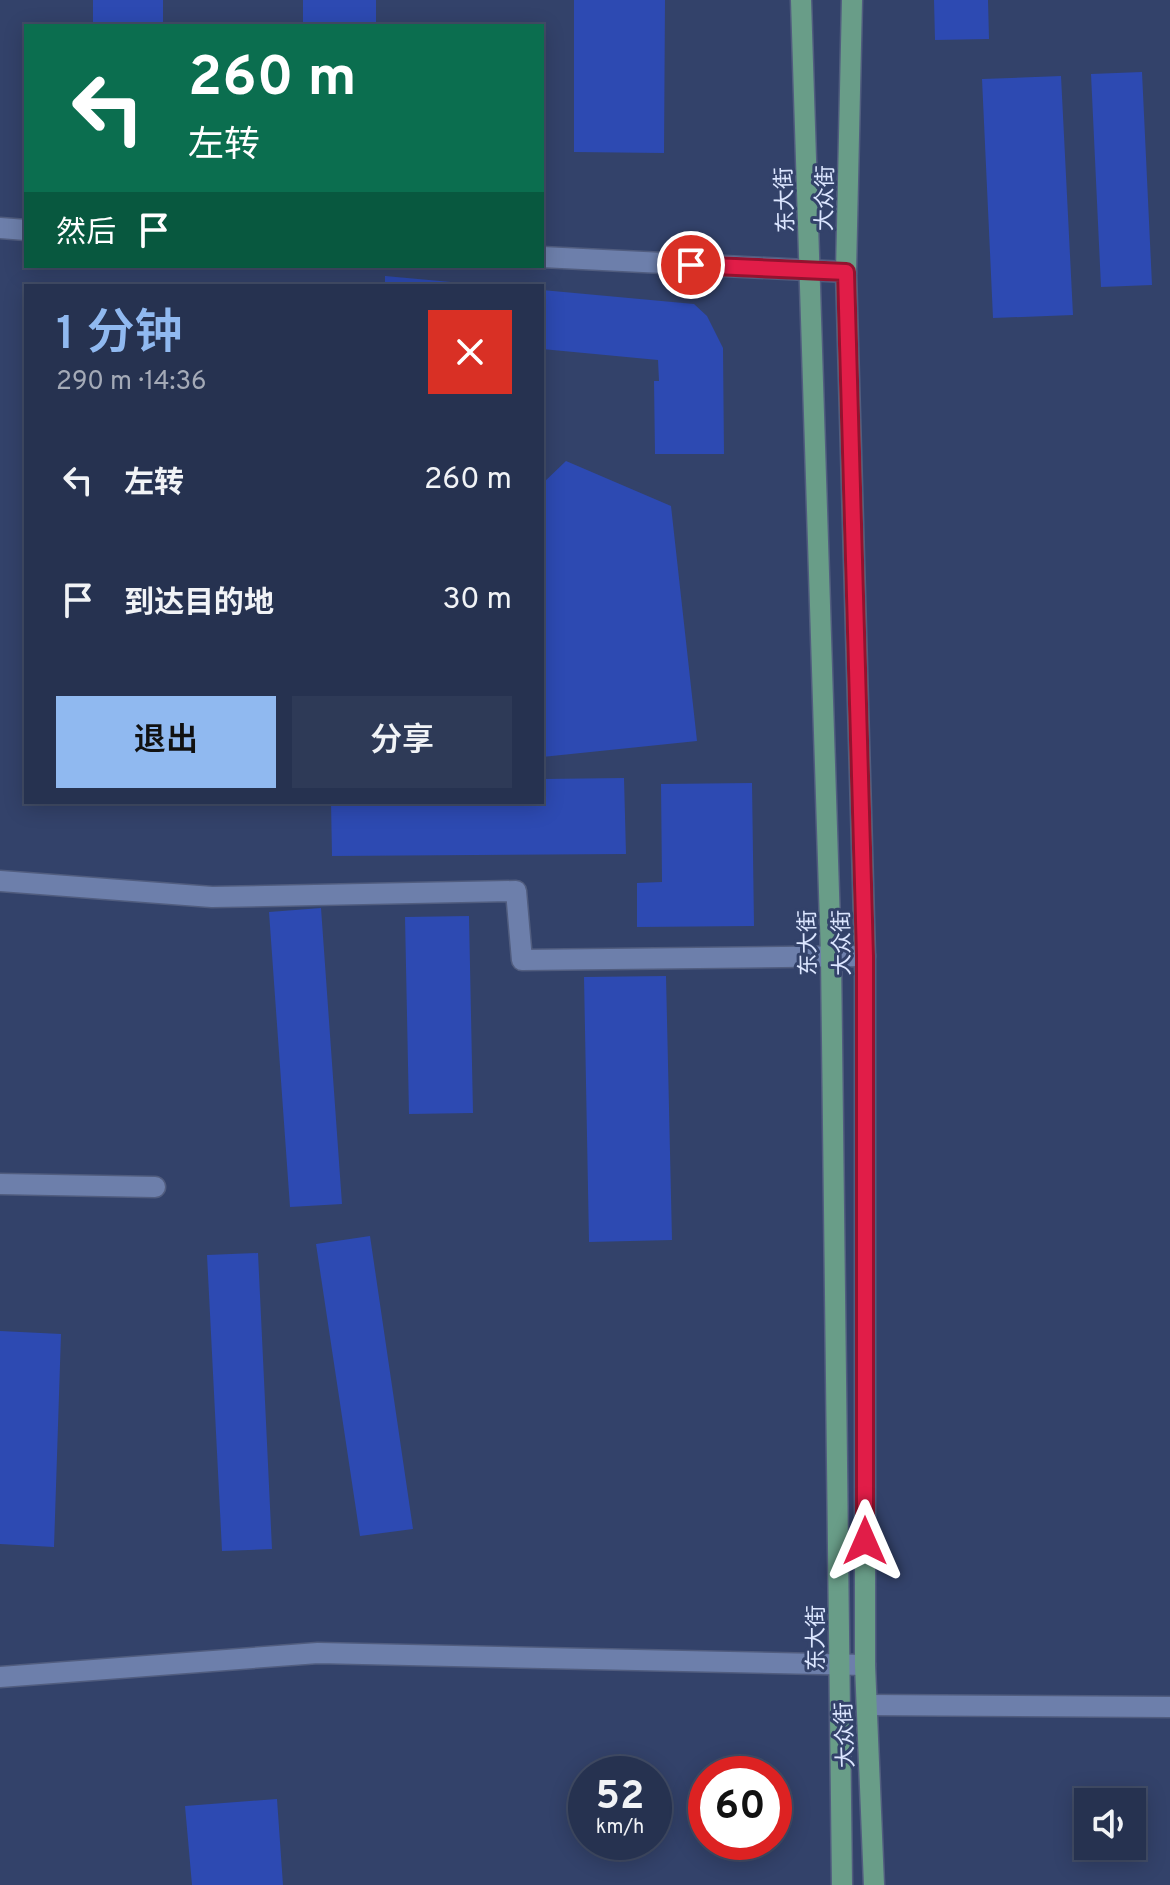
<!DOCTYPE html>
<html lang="zh">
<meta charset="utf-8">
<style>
:root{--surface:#263250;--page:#2e3a57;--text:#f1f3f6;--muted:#a4aab7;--line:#424d67;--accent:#90b9f0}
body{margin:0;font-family:Overpass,"Noto Sans SC",sans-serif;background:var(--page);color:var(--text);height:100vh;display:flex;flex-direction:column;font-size:30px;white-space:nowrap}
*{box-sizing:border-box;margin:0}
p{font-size:26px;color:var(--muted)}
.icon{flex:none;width:44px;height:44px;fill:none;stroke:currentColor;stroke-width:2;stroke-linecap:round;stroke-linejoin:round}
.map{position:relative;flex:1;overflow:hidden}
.drawer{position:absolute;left:24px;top:284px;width:520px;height:520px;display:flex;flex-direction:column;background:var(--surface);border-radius:0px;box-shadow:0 4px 20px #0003,0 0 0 2px var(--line)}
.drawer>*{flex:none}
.guide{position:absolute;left:24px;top:24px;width:520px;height:244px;border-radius:0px;box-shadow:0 4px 20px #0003,0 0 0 2px var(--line);background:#0b6e4f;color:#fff;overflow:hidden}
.fabs{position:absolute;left:1074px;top:1788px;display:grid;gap:16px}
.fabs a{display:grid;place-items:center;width:72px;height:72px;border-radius:0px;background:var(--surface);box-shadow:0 4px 20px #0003,0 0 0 2px var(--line);font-size:40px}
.speed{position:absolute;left:568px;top:1756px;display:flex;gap:16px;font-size:40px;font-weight:700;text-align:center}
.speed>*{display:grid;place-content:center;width:104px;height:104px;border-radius:50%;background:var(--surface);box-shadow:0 4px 20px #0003,0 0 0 2px var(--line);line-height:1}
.speed small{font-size:20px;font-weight:400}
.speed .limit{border:12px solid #d22;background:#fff;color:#111}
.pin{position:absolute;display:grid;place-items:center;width:68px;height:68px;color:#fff;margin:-34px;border:4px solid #fff;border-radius:50%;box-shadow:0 2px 8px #0007}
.me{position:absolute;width:88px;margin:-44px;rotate:0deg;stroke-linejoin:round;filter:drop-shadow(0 0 6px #0008)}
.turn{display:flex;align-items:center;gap:28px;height:168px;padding:0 32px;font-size:36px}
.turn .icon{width:104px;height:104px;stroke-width:2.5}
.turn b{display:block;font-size:56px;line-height:68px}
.then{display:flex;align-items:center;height:76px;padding:0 32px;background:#0003;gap:16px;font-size:30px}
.round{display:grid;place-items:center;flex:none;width:84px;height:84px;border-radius:0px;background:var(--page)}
.headline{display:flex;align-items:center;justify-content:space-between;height:136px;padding:0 32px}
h1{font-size:48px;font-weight:600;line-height:60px;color:var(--accent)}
.primary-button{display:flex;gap:16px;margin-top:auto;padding:16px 32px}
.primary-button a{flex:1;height:92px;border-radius:0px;background:var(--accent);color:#111;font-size:32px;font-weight:600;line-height:92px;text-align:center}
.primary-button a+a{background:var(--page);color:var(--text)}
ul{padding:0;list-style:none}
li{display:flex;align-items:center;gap:24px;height:120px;padding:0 32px}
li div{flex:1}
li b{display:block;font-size:30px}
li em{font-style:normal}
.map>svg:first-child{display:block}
.building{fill:#2d4ab2}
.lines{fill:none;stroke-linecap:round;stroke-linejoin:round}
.street-casing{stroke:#515d7f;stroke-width:23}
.primary-casing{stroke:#515d7f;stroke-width:23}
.street{stroke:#6d7fab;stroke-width:20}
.primary{stroke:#699d88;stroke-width:20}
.route-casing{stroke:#92132f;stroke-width:20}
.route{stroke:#e11d48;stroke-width:14}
.labels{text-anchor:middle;stroke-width:6;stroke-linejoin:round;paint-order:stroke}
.street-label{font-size:22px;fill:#dce6ff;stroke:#33426a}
</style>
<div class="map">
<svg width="1170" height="1885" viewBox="0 0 1170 1885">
<rect width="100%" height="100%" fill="#33426a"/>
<path class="building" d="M 93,0 L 163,0 L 163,26 L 93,26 Z
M 303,0 L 376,0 L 376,26 L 303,26 Z
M 574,0 L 665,0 L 664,153 L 574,152 Z
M 934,0 L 988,0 L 989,39 L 935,40 Z
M 1142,72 L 1152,285 L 1101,287 L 1091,74 Z
M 1061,76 L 1073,315 L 993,318 L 982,79 Z
M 385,276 L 473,284 L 473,286 L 385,286 Z
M 542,290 L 694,304 L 707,316 L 723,348 L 724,454 L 655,454 L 654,381 L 659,381 L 658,360 L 542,349 Z
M 566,461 L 671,506 L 697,741 L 542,757 L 542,484 Z
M 624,778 L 626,854 L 332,856 L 331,802 L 542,802 L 542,779 Z
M 752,783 L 754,926 L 637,927 L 637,883 L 662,882 L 661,784 Z
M 321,908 L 342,1204 L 290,1207 L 269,912 Z
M 469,916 L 473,1113 L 409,1114 L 405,917 Z
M 666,976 L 672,1240 L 589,1242 L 584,977 Z
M 370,1236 L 413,1529 L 360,1536 L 316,1244 Z
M 258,1253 L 272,1549 L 222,1551 L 207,1255 Z
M 0,1331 L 61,1334 L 54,1547 L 0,1544 Z
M 277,1799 L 283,1885 L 192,1885 L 185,1806 Z"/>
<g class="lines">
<defs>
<path id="street" d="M 0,228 L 26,230
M 542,257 L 846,272
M 0,881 L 212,897 L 516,891 L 522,960 L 865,956
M 0,1184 L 155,1187
M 0,1677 L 318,1653 L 865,1665
M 867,1705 L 1170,1707"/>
<path id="primary" d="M 801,0 L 831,956 L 842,1885
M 852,0 L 846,272 L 865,956 L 865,1665 L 874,1885"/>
</defs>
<use href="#street" class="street-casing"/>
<use href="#primary" class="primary-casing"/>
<use href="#street" class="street"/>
<use href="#primary" class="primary"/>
</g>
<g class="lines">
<defs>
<path id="route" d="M 691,265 L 846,272 L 865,956 L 865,1541"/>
</defs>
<use href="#route" class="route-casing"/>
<use href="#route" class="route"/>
</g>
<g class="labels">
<g class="street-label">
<text transform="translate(824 198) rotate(-89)" y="8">大众街</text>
<text transform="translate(784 200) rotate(-92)" y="8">东大街</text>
<text transform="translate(807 943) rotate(-91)" y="8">东大街</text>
<text transform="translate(841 943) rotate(-91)" y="8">大众街</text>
<text transform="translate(815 1638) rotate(-90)" y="8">东大街</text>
<text transform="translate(844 1735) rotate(-92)" y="8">大众街</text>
</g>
</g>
</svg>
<div class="fabs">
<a><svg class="icon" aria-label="sound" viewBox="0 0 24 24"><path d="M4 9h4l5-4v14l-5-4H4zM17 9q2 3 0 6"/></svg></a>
</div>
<div class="speed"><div>52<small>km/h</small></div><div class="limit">60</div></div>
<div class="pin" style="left:691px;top:265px;background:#d93025"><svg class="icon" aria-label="arrive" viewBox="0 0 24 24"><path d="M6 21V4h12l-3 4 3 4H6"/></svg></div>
<svg class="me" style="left:865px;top:1541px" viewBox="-20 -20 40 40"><path d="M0-17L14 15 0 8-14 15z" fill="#e11d48" stroke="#fff" stroke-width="4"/></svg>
<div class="guide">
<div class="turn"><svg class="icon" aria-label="left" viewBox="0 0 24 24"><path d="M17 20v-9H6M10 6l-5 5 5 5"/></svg><div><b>260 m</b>左转</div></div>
<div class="then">然后<svg class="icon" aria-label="arrive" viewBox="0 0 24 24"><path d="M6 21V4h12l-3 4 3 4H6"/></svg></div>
</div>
<section class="drawer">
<div class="headline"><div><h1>1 分钟</h1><p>290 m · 14:36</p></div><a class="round" style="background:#d93025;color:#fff"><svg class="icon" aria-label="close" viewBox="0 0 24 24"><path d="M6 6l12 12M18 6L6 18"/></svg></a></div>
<ul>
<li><svg class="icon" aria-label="left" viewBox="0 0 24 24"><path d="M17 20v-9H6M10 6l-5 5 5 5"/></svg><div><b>左转</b></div><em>260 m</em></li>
<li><svg class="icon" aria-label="arrive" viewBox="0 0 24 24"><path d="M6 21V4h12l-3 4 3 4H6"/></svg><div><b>到达目的地</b></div><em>30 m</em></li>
</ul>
<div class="primary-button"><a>退出</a><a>分享</a></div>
</section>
</div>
